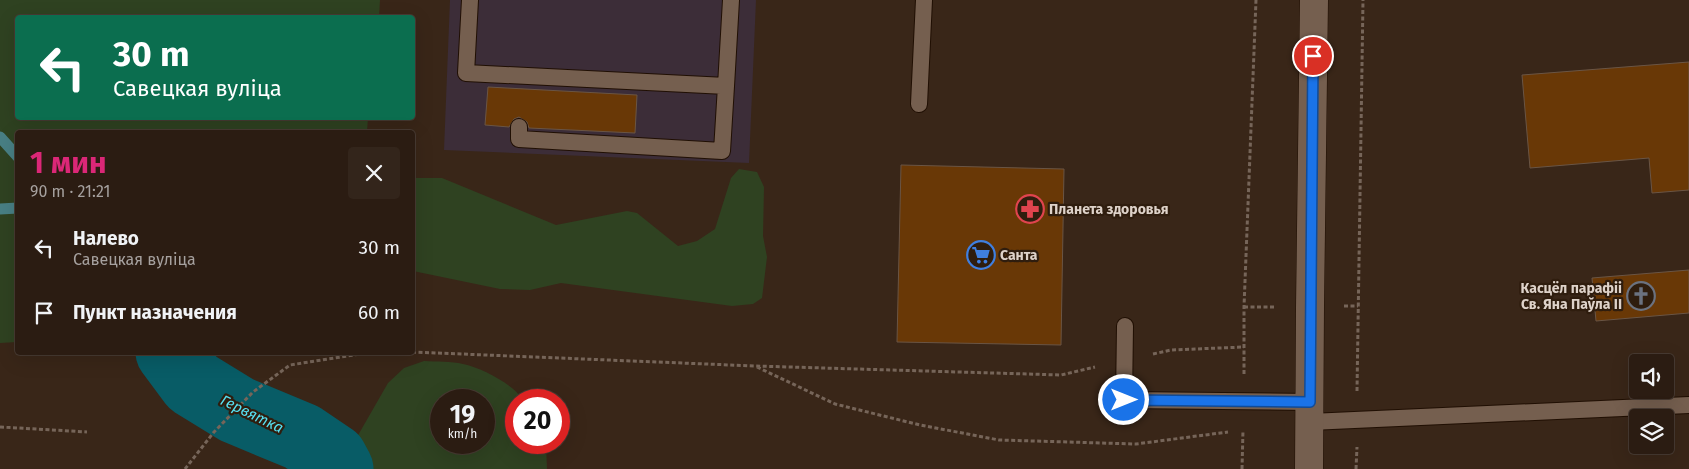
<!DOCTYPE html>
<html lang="ru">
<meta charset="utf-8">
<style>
:root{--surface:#2b1c12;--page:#33251b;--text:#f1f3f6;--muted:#a6a19f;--line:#473a32;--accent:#db2777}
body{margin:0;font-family:"Fira Sans",sans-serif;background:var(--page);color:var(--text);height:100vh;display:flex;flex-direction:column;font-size:19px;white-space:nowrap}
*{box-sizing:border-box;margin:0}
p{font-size:16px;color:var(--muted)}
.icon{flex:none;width:28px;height:28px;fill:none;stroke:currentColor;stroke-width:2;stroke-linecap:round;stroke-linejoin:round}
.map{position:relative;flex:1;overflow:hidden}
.drawer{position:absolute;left:15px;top:130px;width:400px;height:225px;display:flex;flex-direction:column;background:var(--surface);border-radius:5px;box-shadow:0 5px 20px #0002,0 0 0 1px var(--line)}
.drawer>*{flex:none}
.banner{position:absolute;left:15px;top:15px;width:400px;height:105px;border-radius:5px;box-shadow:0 5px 20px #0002,0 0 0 1px var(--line);background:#0b6e4f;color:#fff;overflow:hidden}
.tools{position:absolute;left:1629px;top:354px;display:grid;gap:10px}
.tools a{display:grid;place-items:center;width:45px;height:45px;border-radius:5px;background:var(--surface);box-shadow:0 5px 20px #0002,0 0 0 1px var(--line);font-size:25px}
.speed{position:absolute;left:430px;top:389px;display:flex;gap:10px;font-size:25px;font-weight:700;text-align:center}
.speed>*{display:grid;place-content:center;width:65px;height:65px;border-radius:50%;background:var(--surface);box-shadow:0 5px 20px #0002,0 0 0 1px var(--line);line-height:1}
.speed small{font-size:12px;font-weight:400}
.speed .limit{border:8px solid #d22;background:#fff;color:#111}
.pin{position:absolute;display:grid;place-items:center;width:42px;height:42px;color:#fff;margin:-21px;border:2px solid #fff;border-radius:50%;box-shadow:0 1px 5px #0007}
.me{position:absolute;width:55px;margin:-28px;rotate:90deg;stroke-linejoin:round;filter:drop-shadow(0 0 4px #0008)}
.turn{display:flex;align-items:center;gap:18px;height:105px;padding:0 15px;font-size:22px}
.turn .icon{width:65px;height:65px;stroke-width:2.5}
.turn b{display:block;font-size:35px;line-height:42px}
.round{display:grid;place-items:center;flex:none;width:52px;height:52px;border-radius:5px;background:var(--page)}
.summary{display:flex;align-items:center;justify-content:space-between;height:85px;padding:0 15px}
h1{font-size:30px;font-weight:700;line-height:38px;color:var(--accent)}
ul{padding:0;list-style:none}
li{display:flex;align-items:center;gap:15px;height:65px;padding:0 15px}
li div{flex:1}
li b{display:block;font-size:19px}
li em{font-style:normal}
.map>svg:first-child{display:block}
.commercial{fill:#3c2d38}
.green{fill:#2f4221;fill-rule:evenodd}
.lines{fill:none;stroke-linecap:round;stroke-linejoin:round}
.stream{stroke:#487f84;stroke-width:11}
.river{stroke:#085c66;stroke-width:69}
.building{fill:#693806;stroke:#6a5545}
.lane-casing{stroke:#200f03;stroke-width:18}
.secondary-casing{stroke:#200f03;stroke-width:29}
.path{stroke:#766559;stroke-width:3;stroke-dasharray:4 2.5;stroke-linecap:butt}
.lane{stroke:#755f4f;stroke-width:16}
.secondary{stroke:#755f4f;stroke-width:28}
.route-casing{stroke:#114b97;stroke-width:12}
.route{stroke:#1a73e8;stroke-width:9}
.labels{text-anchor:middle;stroke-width:4.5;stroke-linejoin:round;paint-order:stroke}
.poi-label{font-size:14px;font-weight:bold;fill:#ded2c9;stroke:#2f1d0e;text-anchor:start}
.water-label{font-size:15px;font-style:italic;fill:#57e2f4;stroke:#2f1d0e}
</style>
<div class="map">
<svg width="1689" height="469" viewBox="0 0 1689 469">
<rect width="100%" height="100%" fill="#392618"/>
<path class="commercial" d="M 450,0 L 756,0 L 749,163 L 444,150 Z"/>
<path class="green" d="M 0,0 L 380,0 L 379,18 L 18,18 L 18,118 L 368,118 L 367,132 L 18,132 L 17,342 L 0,343 Z
M 739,169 L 757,172 L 764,187 L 763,236 L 767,257 L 762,298 L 753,304 L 732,306 L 561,283 L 530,290 L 500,289 L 413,271 L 413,178 L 442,178 L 556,225 L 627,211 L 637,213 L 678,246 L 697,241 L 715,229 L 731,178 Z
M 424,361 C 437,362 451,361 463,364 C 482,368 513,384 523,400 L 516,400 L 516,442 L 546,443 L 547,469 L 333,469 L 345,444 L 357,437 L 388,383 L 404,368 ZM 441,400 L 484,400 L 484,442 L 441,442 Z"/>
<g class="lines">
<path class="stream" d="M 0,137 L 18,157
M 0,209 L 18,208"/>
<path class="river" d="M 170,352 L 193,383 L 237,410 L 302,437 L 333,458 L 339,469"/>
</g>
<path class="building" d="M 1689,62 L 1689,190 L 1652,193 L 1649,158 L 1530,168 L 1522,75 Z
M 488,87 L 637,95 L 635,133 L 529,128 L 527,122 L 519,117 L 514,119 L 509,127 L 485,125 Z
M 901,165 L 1064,169 L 1061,345 L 897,342 Z
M 1689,270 L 1689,313 L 1596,321 L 1592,278 Z"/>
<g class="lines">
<defs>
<path id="lane" d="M 470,0 L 466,73 L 726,86 L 731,0
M 919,104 L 924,0
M 519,127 L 519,139 L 722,151 L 726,86
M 1125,326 L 1124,400 L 1310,402
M 1310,422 L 1689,405"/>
<path id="secondary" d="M 1309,469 L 1310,307 L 1314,0"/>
</defs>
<use href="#lane" class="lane-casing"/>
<use href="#secondary" class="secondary-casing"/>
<path class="path" d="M 1344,306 L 1358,306
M 1244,307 L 1275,307
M 412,352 L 755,366 L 1061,375 L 1095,367
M 1153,354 L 1171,350 L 1244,347
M 757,367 L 835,404 L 920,425 L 999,440 L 1136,444 L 1228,432
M 1244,374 L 1244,307 L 1256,0
M 1357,391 L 1363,0
M 0,427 L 87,432
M 185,469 L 214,432 L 253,392 L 290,365 L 360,354 L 404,352
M 1242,469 L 1243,430
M 1356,469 L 1357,447"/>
<use href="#lane" class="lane"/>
<use href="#secondary" class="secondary"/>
</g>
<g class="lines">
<defs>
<path id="route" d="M 1124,400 L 1310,402 L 1313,56"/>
</defs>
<use href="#route" class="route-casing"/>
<use href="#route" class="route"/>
</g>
<defs>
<symbol id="pharmacy-ring" viewBox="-11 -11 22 22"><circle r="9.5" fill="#2f1d0e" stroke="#e0444e" stroke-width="1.5"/><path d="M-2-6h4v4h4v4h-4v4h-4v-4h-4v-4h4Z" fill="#e0444e"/></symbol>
<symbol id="supermarket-ring" viewBox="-11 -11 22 22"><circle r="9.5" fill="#2f1d0e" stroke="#3f7fe0" stroke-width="1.5"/><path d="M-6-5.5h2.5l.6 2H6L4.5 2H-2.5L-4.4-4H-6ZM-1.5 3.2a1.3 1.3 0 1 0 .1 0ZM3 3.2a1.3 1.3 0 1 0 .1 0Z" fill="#3f7fe0"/></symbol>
<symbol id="church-ring" viewBox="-11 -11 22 22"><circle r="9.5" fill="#2f1d0e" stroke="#6b7280" stroke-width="1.5"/><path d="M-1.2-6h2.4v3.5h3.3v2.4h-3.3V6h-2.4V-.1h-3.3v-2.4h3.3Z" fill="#6b7280"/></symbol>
</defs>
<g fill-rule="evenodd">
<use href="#pharmacy-ring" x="1014" y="193" width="32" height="32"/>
<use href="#supermarket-ring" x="965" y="239" width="32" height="32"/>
<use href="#church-ring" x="1625" y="280" width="32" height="32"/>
</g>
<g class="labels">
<g class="poi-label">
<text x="1049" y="214">Планета здоровья</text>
<text x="1000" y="260">Санта</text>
<text x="1622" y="293" text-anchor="end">Касцёл парафіі<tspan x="1622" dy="16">Св. Яна Паўла II</tspan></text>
</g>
<g class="water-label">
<text transform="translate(252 414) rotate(26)" y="5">Гервятка</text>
</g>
</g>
</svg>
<div class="tools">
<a><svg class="icon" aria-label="sound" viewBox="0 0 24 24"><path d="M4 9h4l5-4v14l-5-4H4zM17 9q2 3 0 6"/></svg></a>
<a><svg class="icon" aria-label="layers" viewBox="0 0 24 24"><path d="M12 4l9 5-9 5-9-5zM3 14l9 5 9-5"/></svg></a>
</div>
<div class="speed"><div>19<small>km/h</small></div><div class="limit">20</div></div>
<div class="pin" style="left:1313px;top:56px;background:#d93025"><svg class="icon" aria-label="arrive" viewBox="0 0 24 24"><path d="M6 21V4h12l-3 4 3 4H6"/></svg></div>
<svg class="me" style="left:1124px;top:400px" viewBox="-20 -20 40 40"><circle r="17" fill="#1a73e8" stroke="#fff" stroke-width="3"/><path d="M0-11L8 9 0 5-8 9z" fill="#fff"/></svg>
<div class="banner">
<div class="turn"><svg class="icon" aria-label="left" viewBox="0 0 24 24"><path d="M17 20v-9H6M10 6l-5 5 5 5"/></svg><div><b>30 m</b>Савецкая вуліца</div></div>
</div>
<section class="drawer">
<div class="summary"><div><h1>1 мин</h1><p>90 m · 21:21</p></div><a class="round"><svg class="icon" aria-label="close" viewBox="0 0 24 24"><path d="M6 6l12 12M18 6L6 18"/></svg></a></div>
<ul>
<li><svg class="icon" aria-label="left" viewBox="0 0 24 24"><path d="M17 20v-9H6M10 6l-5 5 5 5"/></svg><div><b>Налево</b><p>Савецкая вуліца</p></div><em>30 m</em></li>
<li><svg class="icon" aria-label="arrive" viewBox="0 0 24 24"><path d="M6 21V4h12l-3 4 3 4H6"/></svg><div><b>Пункт назначения</b></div><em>60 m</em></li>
</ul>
</section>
</div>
